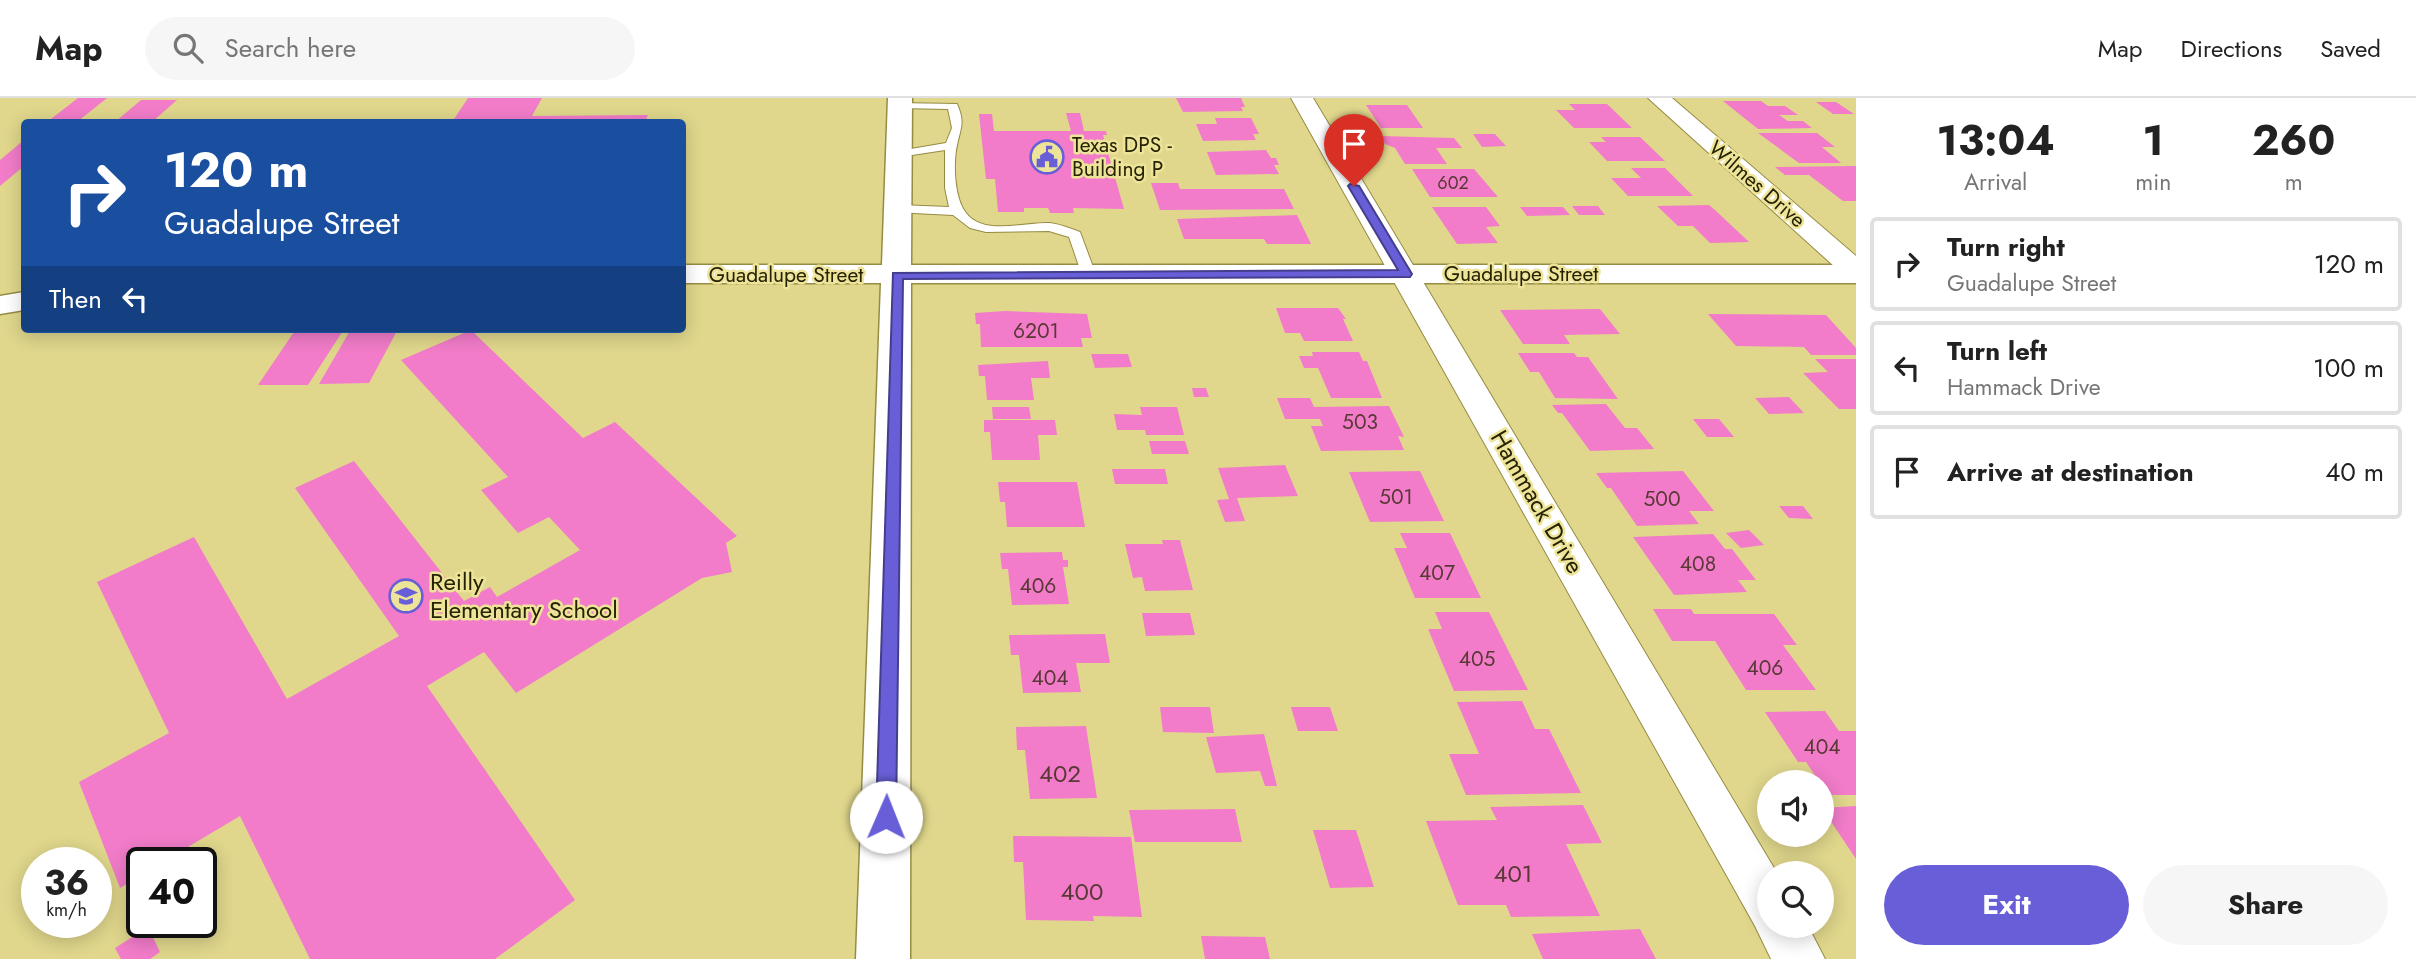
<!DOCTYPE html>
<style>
:root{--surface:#fff;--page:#f6f6f6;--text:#222;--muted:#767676;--line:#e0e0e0;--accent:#685fd8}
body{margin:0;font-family:Jost,sans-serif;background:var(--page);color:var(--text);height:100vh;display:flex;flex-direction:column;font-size:26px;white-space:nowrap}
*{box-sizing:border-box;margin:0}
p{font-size:23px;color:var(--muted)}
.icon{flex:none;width:38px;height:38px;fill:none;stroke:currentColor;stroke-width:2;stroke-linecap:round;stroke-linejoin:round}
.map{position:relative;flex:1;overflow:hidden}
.sheet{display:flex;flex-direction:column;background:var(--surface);width:560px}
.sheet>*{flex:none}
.guide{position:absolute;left:21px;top:21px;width:665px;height:214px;border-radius:7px;box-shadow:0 4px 18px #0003;background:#1a4fa0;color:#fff;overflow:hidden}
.fabs{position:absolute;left:1757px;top:672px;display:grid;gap:14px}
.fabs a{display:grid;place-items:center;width:77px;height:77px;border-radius:50%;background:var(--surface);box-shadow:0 4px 18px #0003;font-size:35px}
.speed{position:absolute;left:21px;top:749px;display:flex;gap:14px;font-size:35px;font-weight:700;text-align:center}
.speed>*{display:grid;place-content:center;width:91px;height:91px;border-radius:50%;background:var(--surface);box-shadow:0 4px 18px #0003;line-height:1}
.speed small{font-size:18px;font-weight:400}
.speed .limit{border:4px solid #111;border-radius:10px;background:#fff;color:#111}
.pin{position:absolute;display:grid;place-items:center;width:60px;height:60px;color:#fff;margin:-72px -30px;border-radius:50% 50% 50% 0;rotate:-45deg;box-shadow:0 0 7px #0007}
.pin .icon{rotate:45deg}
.me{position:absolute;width:77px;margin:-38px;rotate:1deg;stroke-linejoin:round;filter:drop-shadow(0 0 5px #0008)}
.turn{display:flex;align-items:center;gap:24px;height:147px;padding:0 28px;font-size:32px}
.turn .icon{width:91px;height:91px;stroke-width:2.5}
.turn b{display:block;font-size:49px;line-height:60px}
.then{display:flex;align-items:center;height:66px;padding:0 28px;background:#0003;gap:14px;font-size:26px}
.eta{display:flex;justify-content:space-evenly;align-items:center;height:119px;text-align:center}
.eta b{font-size:42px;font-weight:700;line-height:49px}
.button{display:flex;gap:14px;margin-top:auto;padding:14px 28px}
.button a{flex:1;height:80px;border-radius:42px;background:var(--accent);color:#fff;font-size:28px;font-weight:700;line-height:80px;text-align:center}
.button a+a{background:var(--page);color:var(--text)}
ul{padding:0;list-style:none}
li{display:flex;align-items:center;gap:21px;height:94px;margin:0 14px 10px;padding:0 14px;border:4px solid var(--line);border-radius:7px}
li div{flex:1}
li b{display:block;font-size:26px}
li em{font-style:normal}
header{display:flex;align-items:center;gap:42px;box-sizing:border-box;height:98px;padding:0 35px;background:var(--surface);border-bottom:2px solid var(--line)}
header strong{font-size:33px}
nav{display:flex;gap:38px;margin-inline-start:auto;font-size:24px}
.search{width:490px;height:63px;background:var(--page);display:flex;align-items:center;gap:18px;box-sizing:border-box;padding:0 24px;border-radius:38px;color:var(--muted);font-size:26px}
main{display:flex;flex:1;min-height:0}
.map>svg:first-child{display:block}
.building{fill:#f27cc9}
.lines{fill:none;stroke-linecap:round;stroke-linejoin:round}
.lane-casing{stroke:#958c43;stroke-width:2}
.street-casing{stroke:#958c43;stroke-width:2}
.secondary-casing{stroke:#958c43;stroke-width:3}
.lane{fill:#fff;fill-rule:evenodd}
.street{fill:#fff;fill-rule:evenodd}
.secondary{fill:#fff;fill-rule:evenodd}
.route{fill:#685fd8;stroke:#443e8c;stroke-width:2}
.labels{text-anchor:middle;stroke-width:5;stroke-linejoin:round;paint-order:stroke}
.far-number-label{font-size:18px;fill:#593835}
.far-poi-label{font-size:21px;fill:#262204;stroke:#ede499;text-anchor:start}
.far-street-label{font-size:21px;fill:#262204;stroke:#ede499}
.number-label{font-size:21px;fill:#593835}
.street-label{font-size:24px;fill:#262204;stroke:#ede499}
.poi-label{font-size:24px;fill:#262204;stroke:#ede499;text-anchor:start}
.near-number-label{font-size:24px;fill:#593835}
</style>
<header>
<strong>Map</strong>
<div class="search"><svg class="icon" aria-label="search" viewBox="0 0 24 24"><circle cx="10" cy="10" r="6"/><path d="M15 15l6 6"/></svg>Search here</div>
<nav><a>Map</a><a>Directions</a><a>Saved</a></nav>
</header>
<main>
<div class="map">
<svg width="1856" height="861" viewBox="0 0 1856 861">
<rect width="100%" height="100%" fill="#e0d78c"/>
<path class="building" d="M 78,0 L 107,0 L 77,24 L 47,24 Z
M 468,0 L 542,0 L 532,18 L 648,17 L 645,24 L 452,24 Z
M 1176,0 L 1241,0 L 1245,9 L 1241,9 L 1243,13 L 1183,14 Z
M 141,2 L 177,2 L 152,24 L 115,24 Z
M 1723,3 L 1761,3 L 1768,8 L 1785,8 L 1798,17 L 1779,17 L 1788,23 L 1803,23 L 1812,30 L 1758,31 Z
M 1816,4 L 1836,4 L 1854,16 L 1833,16 Z
M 1569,6 L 1607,6 L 1632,30 L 1574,30 L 1556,12 L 1575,12 Z
M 1366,7 L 1407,7 L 1423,30 L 1381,30 Z
M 1066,15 L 1080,15 L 1084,33 L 1106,33 L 1107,37 L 1103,37 L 1124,111 L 1073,110 L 1074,115 L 1050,115 L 1048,110 L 1024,110 L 1024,114 L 998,114 L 995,81 L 986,81 L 979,16 L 992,16 L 994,33 L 1071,33 Z
M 1215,20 L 1251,20 L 1259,36 L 1253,36 L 1256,42 L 1203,43 L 1196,26 L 1217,26 Z
M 1758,35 L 1817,35 L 1835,49 L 1822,49 L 1841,65 L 1799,65 Z
M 1473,36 L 1495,36 L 1506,48 L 1482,49 Z
M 1380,38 L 1454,40 L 1462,50 L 1436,50 L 1447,66 L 1405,66 L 1395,50 L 1385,46 Z
M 1601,39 L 1640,39 L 1665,63 L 1607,63 L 1589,44 L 1606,44 Z
M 24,42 L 24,68 L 0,88 L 0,62 Z
M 1266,52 L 1271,60 L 1276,60 L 1279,67 L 1274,67 L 1279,76 L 1216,77 L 1207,54 Z
M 1856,68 L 1856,103 L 1843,103 L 1809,77 L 1785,77 L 1775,69 Z
M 1631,70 L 1665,70 L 1693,98 L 1628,98 L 1611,80 L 1641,80 Z
M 1412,71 L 1474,71 L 1498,99 L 1430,99 Z
M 1151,85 L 1178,85 L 1180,91 L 1284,91 L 1294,111 L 1160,112 Z
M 1709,107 L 1715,112 L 1749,144 L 1710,145 L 1693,128 L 1678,128 L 1657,108 Z
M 1572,108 L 1598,108 L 1605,117 L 1579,117 Z
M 1432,109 L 1486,109 L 1500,128 L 1486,129 L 1498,145 L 1457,146 Z
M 1520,109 L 1563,109 L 1570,117 L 1527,118 Z
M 1297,117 L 1311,146 L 1267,146 L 1264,141 L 1184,141 L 1177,121 Z
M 1276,210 L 1338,210 L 1346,221 L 1343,221 L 1353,243 L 1304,243 L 1300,235 L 1285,235 Z
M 1600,211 L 1620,236 L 1564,237 L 1570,246 L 1523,246 L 1500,212 Z
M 1005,213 L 1087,216 L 1092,240 L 1081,240 L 1083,249 L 981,249 L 980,226 L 976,226 L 975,215 Z
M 1708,216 L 1826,217 L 1856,250 L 1856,257 L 1811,257 L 1804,249 L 1736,248 Z
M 296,231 L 344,231 L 308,287 L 258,287 Z
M 351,231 L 398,231 L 369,285 L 319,286 Z
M 471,232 L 583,340 L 615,324 L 737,438 L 726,445 L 732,474 L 702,480 L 516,595 L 484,554 L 427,588 L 575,802 L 495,861 L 310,861 L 240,718 L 161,765 L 142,765 L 142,777 L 120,790 L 79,684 L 169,635 L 97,484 L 194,439 L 287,601 L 399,538 L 295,390 L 354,363 L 464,503 L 490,489 L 497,499 L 580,452 L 549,419 L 518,435 L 481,392 L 508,379 L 401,262 Z
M 1312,254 L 1359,254 L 1363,263 L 1367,263 L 1382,300 L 1331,300 L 1318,270 L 1304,270 L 1299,258 L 1313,258 Z
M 1518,255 L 1574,255 L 1577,259 L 1588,259 L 1618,301 L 1555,300 L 1539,274 L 1530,274 Z
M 1091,256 L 1128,256 L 1132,269 L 1095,270 Z
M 1815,261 L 1856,261 L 1856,311 L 1839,311 L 1803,275 L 1828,274 Z
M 1048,263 L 1050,280 L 1031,280 L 1034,302 L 987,302 L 985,278 L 979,278 L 978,267 Z
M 1192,290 L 1206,290 L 1209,299 L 1194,299 Z
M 1789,299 L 1804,315 L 1769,316 L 1755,300 Z
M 1277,300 L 1310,300 L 1314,309 L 1389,308 L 1404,339 L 1398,338 L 1404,352 L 1321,353 L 1311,328 L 1323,328 L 1320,321 L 1285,321 Z
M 1606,306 L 1625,330 L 1637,330 L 1654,351 L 1590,353 L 1562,315 L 1558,315 L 1552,307 Z
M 992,309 L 1029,309 L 1031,321 L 993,321 Z
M 1140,309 L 1177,309 L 1184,337 L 1146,337 L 1145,332 L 1117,332 L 1114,316 L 1142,317 Z
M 1693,321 L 1719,321 L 1734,339 L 1707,339 Z
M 984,322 L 1055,322 L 1057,337 L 1038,337 L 1040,362 L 992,362 L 990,334 L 984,334 Z
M 1149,343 L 1185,343 L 1189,356 L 1152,356 Z
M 1285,367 L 1298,398 L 1237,400 L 1245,423 L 1225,424 L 1217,402 L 1229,401 L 1218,370 Z
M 1112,371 L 1165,371 L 1168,386 L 1115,386 Z
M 1420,373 L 1444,423 L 1370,424 L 1349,374 Z
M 1683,373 L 1714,413 L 1689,413 L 1699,426 L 1637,428 L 1611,390 L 1607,390 L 1596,375 Z
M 998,384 L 1077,384 L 1085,429 L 1007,429 L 1005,404 L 1000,404 Z
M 1779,408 L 1803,408 L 1813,421 L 1789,420 Z
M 1749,432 L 1764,447 L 1741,450 L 1726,435 Z
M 1400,435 L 1450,435 L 1481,500 L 1415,500 L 1394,450 L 1407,450 Z
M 1713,436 L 1725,451 L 1732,451 L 1756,482 L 1738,482 L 1747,494 L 1674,497 L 1633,439 Z
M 1162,442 L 1180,442 L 1193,492 L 1145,493 L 1142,479 L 1133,480 L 1125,446 L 1163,446 Z
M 1062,454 L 1063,462 L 1068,462 L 1068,469 L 1063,469 L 1069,506 L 1012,507 L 1008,471 L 1002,471 L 1000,455 Z
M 1653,511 L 1691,511 L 1694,516 L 1774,516 L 1797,547 L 1783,547 L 1816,592 L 1746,592 L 1715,543 L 1672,543 Z
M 1435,514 L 1489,514 L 1528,592 L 1454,593 L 1428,531 L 1442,531 Z
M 1142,515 L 1190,515 L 1195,537 L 1146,538 Z
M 1105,536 L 1110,565 L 1076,565 L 1081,594 L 1023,595 L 1019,557 L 1011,557 L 1009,537 Z
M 1522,603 L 1535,631 L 1549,631 L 1581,695 L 1466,697 L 1449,656 L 1479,656 L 1457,604 Z
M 1160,609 L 1210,609 L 1214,635 L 1163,634 Z
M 1291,609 L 1330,609 L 1338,633 L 1298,633 Z
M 1825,613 L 1839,633 L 1856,633 L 1856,697 L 1828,697 L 1806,664 L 1798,664 L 1765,614 Z
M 1086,628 L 1097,700 L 1030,701 L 1025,652 L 1017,652 L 1016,629 Z
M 1264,636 L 1277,688 L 1265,688 L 1260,673 L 1216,675 L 1206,639 Z
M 1583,707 L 1602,745 L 1566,746 L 1600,818 L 1511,819 L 1506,807 L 1458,807 L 1426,723 L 1497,722 L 1490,709 Z
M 1856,708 L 1856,761 L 1822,710 Z
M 1235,711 L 1242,744 L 1135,744 L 1129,712 Z
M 1313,732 L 1356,732 L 1374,789 L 1330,790 Z
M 1013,738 L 1131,739 L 1142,819 L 1093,818 L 1094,823 L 1026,822 L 1023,764 L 1014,764 Z
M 148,829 L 160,854 L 150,861 L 121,861 L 115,850 Z
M 1640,831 L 1656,861 L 1543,861 L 1532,836 Z
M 1201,838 L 1265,839 L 1270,861 L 1205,861 Z"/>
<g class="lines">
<defs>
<path id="lane" d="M 896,5 L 957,6 C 965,24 961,29 957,47 C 953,65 954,100 966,115 C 983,138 1025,124 1049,125 C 1060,126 1069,130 1080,134 L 1096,177 L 1094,180 L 1089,181 L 1082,177 L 1069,139 L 1049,133 L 986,134 L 970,130 L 953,117 L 894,114 L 894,108 L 898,107 L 949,109 L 945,90 L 945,52 L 899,59 L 893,56 L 899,53 L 946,45 L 952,30 L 948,11 L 900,10 L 895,7 Z"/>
<path id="street" d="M 1291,0 L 1313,0 L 1777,775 L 1769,775 L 1769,828 L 1808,828 L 1825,861 L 1771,861 L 1755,828 Z
M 1648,0 L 1672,0 L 1856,158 L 1856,181 L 1846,179 Z"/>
<path id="secondary" d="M 888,0 L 912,0 L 911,167 L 1856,167 L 1856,185 L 911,185 L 910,861 L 856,861 L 881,185 L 682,185 L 682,167 L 882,167 Z
M 24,194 L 24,212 L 0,216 L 0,198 Z"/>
</defs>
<use href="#lane" class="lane-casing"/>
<use href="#street" class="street-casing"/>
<use href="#secondary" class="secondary-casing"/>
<use href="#lane" class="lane"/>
<use href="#street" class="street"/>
<use href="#secondary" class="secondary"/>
</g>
<path class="route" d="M 1350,86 L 1359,88 L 1412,176 L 1410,179 L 903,181 L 896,719 L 893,725 L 886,728 L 879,725 L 876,719 L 893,175 L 1398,172 L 1348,88 Z"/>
<defs>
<symbol id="civic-ring" viewBox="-11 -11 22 22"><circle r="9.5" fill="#ede499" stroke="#685fd8" stroke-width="1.5"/><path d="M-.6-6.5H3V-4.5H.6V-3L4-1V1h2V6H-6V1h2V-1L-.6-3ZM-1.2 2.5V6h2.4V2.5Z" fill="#685fd8"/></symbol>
<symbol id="school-ring" viewBox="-11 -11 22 22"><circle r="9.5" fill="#ede499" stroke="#685fd8" stroke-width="1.5"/><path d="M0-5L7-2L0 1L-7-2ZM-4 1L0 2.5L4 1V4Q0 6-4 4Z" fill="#685fd8"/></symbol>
</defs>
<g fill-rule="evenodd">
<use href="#civic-ring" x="1028" y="40" width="38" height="38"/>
<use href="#school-ring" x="387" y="479" width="38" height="38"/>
</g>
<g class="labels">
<g class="far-number-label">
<text x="1453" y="91">602</text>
</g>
<g class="far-poi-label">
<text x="1072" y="54">Texas DPS -<tspan x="1072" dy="24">Building P</tspan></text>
</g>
<g class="far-street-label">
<text transform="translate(1757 86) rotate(41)" y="7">Wilmes Drive</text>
<text x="1521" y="183">Guadalupe Street</text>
<text x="786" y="184">Guadalupe Street</text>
</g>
<g class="number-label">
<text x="1036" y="240">6201</text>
<text x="1360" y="331">503</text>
<text x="1396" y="406">501</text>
<text x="1662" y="408">500</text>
<text x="1698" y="473">408</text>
<text x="1437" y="482">407</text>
<text x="1038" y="495">406</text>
<text x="1477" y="568">405</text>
<text x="1765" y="577">406</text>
<text x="1050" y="587">404</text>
<text x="1822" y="656">404</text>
</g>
<g class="street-label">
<text transform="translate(1537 404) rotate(60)" y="8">Hammack Drive</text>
</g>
<g class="poi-label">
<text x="430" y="492">Reilly<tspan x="430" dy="28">Elementary School</tspan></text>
</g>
<g class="near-number-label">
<text x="1060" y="684">402</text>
<text x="1513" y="784">401</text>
<text x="1082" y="802">400</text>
</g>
</g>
</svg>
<div class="fabs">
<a><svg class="icon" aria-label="sound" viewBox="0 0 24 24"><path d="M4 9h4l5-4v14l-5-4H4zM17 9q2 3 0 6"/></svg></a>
<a><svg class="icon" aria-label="search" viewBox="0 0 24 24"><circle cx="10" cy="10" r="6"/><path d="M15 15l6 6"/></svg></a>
</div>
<div class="speed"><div>36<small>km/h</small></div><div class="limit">40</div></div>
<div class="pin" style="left:1354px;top:88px;background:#d93025"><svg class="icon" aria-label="arrive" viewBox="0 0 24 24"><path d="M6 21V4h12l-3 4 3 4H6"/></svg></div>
<svg class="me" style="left:886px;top:719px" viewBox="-20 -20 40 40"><circle r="19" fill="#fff"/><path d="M0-13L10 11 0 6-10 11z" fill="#685fd8"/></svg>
<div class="guide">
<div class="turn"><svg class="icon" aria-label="right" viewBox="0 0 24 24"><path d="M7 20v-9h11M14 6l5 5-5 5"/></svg><div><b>120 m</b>Guadalupe Street</div></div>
<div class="then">Then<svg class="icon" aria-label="left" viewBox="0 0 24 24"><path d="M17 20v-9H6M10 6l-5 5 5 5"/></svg></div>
</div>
</div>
<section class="sheet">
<div class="eta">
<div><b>13:04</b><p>Arrival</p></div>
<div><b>1</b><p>min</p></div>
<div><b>260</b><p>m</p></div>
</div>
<ul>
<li><svg class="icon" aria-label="right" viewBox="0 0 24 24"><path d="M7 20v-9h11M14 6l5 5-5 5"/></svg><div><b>Turn right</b><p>Guadalupe Street</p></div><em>120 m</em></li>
<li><svg class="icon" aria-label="left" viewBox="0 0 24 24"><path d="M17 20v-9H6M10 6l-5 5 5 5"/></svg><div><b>Turn left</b><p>Hammack Drive</p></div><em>100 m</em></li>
<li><svg class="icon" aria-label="arrive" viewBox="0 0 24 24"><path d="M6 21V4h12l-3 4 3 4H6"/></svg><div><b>Arrive at destination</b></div><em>40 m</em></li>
</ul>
<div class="button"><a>Exit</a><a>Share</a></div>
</section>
</main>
